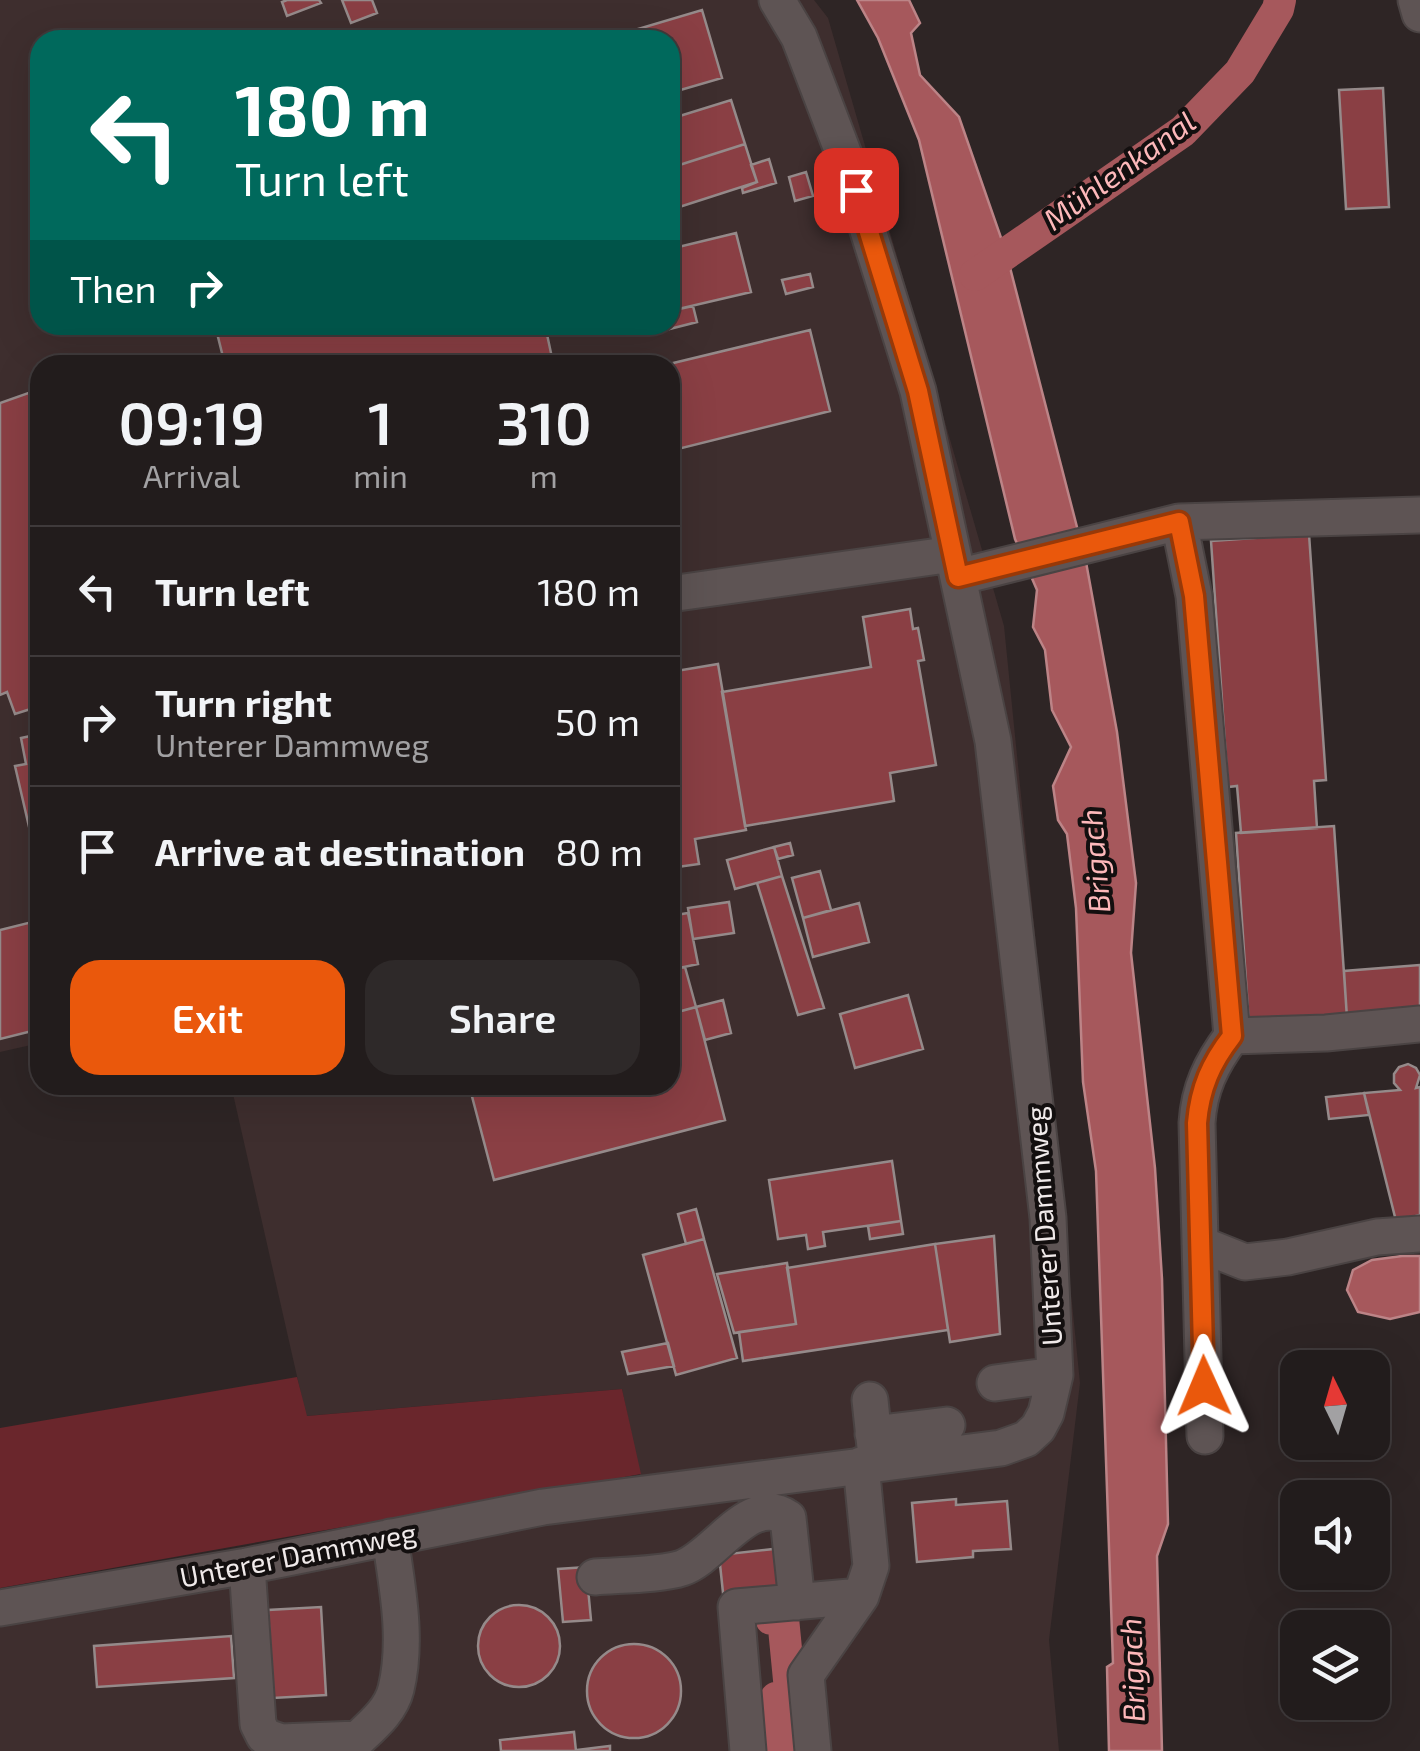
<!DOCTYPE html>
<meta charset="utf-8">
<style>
:root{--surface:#221c1c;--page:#2e2929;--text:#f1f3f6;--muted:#a2a1a3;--line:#3f3a3b;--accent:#ea580c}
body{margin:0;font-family:"Exo 2",sans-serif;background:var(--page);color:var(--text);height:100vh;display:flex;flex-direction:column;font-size:38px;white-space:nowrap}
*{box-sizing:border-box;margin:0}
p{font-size:32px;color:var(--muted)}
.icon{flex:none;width:55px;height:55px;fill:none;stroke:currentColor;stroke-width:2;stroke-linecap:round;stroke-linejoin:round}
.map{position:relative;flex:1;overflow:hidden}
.side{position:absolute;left:30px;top:355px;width:650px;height:740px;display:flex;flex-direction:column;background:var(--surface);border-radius:30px;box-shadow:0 10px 40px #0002,0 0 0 2px var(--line)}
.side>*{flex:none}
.hud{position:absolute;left:30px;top:30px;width:650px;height:305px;border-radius:30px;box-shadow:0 10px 40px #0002,0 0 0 2px var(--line);background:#00695c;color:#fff;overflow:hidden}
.needle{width:65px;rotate:355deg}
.tools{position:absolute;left:1280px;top:1350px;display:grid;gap:20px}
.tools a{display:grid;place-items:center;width:110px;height:110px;border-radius:20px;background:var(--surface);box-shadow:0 10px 40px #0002,0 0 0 2px var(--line);font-size:50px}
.pin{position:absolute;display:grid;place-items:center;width:85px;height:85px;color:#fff;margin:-42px;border-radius:20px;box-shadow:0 5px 15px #0006}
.me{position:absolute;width:110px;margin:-55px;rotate:359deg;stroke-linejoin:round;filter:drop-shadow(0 0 8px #0008)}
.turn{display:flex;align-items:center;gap:35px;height:210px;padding:0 40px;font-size:45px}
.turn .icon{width:130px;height:130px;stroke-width:2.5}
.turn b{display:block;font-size:70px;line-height:85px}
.then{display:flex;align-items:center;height:95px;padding:0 40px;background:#0003;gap:20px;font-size:38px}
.eta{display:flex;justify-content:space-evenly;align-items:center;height:170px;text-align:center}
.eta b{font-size:60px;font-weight:600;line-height:70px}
.cta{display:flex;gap:20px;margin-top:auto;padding:20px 40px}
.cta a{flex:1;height:115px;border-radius:30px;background:var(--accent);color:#fff;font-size:40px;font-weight:600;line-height:115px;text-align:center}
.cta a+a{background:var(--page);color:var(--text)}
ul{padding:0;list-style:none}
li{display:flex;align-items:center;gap:30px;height:130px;padding:0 40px;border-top:2px solid var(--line)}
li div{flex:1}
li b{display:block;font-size:38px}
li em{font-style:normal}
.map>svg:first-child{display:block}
.built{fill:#3e2e2e;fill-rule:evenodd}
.green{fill:#6a262c}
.water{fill:#a6585c;stroke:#bc8487;stroke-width:2.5}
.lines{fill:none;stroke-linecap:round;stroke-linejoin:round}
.canal{stroke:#a6585c;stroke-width:32}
.building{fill:#8a3f44;stroke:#958a8a;stroke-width:2.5}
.minor-casing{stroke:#4a4343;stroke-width:39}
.minor{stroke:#5e5454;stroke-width:35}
.route-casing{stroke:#983908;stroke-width:25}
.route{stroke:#ea580c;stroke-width:18}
.labels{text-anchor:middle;stroke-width:8;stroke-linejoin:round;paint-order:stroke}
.street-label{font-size:28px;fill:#f0eaea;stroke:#130f0f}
.water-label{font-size:30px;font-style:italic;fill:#fdb8ba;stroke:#130f0f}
</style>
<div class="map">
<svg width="1420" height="1751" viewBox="0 0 1420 1751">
<rect width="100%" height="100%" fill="#2e2525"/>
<path class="built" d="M 0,0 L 814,0 L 828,18 L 1004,626 L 1080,1383 L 1049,1640 L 1059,1751 L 0,1751 L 0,1623 L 645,1500 L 622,1389 L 306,1416 L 231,1085 L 670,1085 L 670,365 L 40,365 L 40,1043 L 0,1052 ZM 40,40 L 670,40 L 670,325 L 40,325 Z"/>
<path class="green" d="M 297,1377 L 307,1416 L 622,1389 L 641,1474 L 0,1588 L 0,1428 Z"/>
<path class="water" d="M 857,0 L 909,0 L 920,23 L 911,33 L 920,75 L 959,117 L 1006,252 L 1086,562 L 1117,732 L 1136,883 L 1131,953 L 1155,1168 L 1162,1279 L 1168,1524 L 1157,1556 L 1162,1751 L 1109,1751 L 1107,1667 L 1113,1663 L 1096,1171 L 1083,1082 L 1076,908 L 1067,834 L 1058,820 L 1053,786 L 1071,747 L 1052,710 L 1045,650 L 1033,627 L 1037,590 L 1015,539 L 919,140 L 878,38 Z
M 1402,1256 L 1420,1256 L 1420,1312 L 1390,1319 L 1358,1312 L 1347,1290 L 1353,1270 L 1372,1260 Z"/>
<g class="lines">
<path class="canal" d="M 975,275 L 1183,131 L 1240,72 L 1278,9 L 1280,0
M 771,1619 L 783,1618 L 793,1721
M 776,1698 L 781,1751"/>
</g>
<path class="building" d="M 287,0 L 319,0 L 321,3 L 287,16 L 282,2 Z
M 342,0 L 372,0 L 377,13 L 351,23 Z
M 702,10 L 722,78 L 670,93 L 670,40 L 601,40 Z
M 1383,88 L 1389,207 L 1346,209 L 1339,90 Z
M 731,100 L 745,144 L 670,168 L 670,119 Z
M 745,144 L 757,182 L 670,210 L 670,168 Z
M 769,159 L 776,183 L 743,193 L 742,188 L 757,182 L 751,165 Z
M 806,172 L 813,196 L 795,201 L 789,177 Z
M 736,233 L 751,292 L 670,311 L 670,249 Z
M 810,274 L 813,287 L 786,294 L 782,280 Z
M 693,306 L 697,322 L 658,332 L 656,325 L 670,325 L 670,311 Z
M 215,325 L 545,325 L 551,353 L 503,365 L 225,365 Z
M 580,325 L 617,325 L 582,333 Z
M 810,330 L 830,411 L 670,451 L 670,365 L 665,365 Z
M 34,391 L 40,409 L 40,706 L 15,714 L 7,692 L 0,695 L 0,403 Z
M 1309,534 L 1326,780 L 1314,781 L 1317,828 L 1241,833 L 1237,786 L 1228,787 L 1211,541 Z
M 910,609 L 913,629 L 918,628 L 924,660 L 918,661 L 936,765 L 890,773 L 894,801 L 745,826 L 722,692 L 871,667 L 863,617 Z
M 718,664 L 746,830 L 695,839 L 699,864 L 670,868 L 670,672 Z
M 40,734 L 40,829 L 30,831 L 15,766 L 26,764 L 21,738 Z
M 1334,826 L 1347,1018 L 1249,1025 L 1236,833 Z
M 790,843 L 793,855 L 778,859 L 774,847 Z
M 774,847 L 782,876 L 735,889 L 727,860 Z
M 820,871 L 831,910 L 803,918 L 792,878 Z
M 782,876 L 824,1008 L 798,1015 L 757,883 Z
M 729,902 L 734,933 L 693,939 L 688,908 Z
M 859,903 L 869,942 L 813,957 L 803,918 Z
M 688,913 L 698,964 L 670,970 L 670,916 Z
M 40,920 L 40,1029 L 0,1039 L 0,930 Z
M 1420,965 L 1420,1013 L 1347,1018 L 1344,971 Z
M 685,967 L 696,1007 L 670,1014 L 670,970 Z
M 908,995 L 923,1049 L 855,1068 L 840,1014 Z
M 723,1000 L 731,1033 L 705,1040 L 696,1007 Z
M 696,1007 L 725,1120 L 494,1180 L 469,1085 L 670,1085 L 670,1014 Z
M 1408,1064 L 1416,1068 L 1420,1075 L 1416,1088 L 1420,1087 L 1420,1215 L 1396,1221 L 1364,1093 L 1400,1090 L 1394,1083 L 1394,1074 L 1399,1067 Z
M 1364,1093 L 1369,1115 L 1329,1119 L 1326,1097 Z
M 892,1161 L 901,1221 L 823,1232 L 825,1246 L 808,1249 L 806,1235 L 778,1239 L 769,1180 Z
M 696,1209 L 704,1239 L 686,1244 L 678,1214 Z
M 901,1221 L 903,1234 L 870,1239 L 868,1226 Z
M 994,1236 L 1000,1334 L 950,1342 L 935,1244 Z
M 704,1239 L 737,1358 L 676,1375 L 643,1255 Z
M 935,1244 L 948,1330 L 743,1361 L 739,1332 L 796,1324 L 787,1268 Z
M 787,1263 L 796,1324 L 734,1333 L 717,1274 Z
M 668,1343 L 674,1366 L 628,1374 L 622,1352 Z
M 956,1499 L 956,1505 L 1007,1501 L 1011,1549 L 973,1551 L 973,1557 L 917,1562 L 912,1503 Z
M 774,1549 L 779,1596 L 724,1602 L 719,1555 Z
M 586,1567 L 591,1620 L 563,1622 L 558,1569 Z
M478 1646a41 41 0 1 1 82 0a41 41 0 1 1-82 0Z
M 321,1607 L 326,1695 L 273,1698 L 268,1610 Z
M 231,1636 L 234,1678 L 97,1687 L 94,1646 Z
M587 1691a47 47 0 1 1 94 0a47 47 0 1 1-94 0Z
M 574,1732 L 576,1751 L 501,1751 L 500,1740 Z
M 610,1746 L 610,1751 L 576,1751 L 576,1750 Z"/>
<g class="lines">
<defs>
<path id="minor" d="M 1416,0 L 1420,14
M 1179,522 L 1194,596 L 1232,1036 C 1211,1064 1199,1089 1197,1123 L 1205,1436
M 958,577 L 1179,522 L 1420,515
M 670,594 L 953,554
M 1232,1036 L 1326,1033 L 1420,1024
M 1200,1244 L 1245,1262 L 1288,1257 L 1377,1237 L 1420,1234
M 995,1383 L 1055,1375
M 870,1400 L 876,1457
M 873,1434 L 947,1425
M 247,1566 L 258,1724 L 264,1736 L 281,1742 L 358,1739 C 373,1725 391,1710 396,1689 C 408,1639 397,1586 390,1537
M 595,1577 C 618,1575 661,1575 682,1568 C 715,1557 750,1492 788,1518 L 797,1602
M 0,1608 L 247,1566 L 543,1507 L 1001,1448 L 1026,1439 L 1038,1428 L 1046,1413 L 1055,1375 L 1048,1218 L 993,741 L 918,391 L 846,160 L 799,37 L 777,0
M 748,1751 L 736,1607 L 861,1596
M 813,1751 L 806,1675 L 861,1596 L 871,1566 L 861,1465"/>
</defs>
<use href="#minor" class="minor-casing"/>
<use href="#minor" class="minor"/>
</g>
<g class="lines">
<defs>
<path id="route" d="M 856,190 L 918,391 L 958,577 L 1179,522 L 1194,596 L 1232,1036 C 1211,1063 1200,1088 1197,1123 L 1204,1386"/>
</defs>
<use href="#route" class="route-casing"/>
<use href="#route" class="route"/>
</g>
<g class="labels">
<g class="street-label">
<text transform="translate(1044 1226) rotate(-94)" y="10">Unterer Dammweg</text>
<text transform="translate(298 1555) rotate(-11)" y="10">Unterer Dammweg</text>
</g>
<g class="water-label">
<text transform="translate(1120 171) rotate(-36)" y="10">Mühlenkanal</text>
<text transform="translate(1096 861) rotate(-95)" y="10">Brigach</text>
<text transform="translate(1133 1670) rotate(-92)" y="10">Brigach</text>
</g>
</g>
</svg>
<div class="tools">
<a><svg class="needle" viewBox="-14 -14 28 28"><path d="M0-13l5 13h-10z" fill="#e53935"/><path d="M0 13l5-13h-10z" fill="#a2a1a3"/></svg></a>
<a><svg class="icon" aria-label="sound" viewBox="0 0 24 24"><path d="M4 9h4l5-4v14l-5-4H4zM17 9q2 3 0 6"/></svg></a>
<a><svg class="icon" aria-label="layers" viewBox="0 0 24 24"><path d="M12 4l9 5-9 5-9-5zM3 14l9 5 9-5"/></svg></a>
</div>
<div class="pin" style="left:856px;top:190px;background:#d93025"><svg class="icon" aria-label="arrive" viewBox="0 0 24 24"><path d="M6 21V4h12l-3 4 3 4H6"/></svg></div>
<svg class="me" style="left:1204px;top:1386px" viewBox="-20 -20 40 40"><path d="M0-17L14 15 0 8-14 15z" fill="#ea580c" stroke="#fff" stroke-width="4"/></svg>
<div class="hud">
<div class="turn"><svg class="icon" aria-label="left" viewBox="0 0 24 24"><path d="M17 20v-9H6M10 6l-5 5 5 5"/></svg><div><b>180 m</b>Turn left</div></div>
<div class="then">Then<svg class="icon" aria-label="right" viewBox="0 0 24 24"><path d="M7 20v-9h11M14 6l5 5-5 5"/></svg></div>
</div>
<section class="side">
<div class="eta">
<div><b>09:19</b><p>Arrival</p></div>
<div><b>1</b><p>min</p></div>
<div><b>310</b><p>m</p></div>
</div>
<ul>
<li><svg class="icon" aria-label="left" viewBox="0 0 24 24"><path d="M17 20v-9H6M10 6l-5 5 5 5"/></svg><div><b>Turn left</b></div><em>180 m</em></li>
<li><svg class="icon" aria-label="right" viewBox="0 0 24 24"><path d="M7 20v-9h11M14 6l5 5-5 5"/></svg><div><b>Turn right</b><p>Unterer Dammweg</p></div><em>50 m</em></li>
<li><svg class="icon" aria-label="arrive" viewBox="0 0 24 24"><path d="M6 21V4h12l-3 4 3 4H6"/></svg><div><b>Arrive at destination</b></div><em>80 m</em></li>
</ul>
<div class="cta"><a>Exit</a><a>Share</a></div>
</section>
</div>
